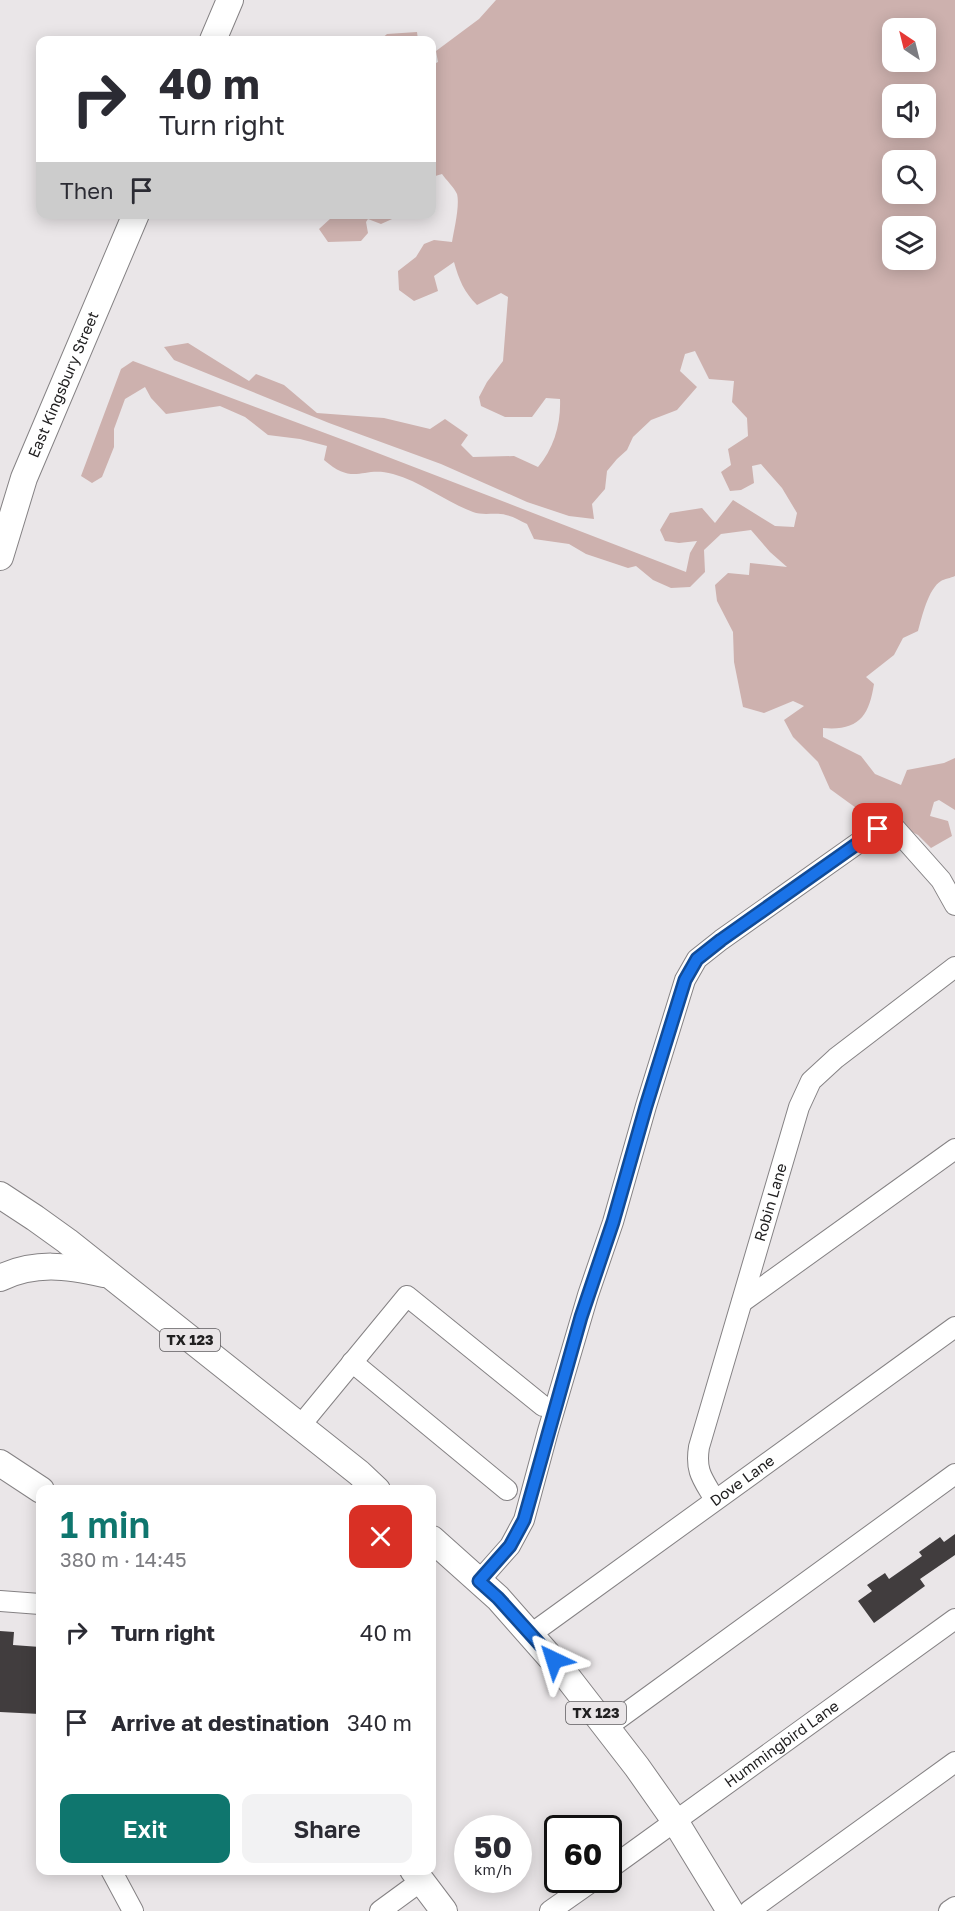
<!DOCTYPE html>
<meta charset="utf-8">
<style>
:root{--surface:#fff;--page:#f2f2f3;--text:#2b2b33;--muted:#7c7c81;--accent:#0f766e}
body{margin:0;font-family:"Golos Text",sans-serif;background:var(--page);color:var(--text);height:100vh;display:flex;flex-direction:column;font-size:22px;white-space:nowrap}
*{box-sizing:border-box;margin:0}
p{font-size:20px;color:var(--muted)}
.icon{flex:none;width:33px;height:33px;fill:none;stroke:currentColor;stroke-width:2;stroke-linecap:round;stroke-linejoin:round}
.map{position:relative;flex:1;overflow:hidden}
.details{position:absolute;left:36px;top:1485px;width:400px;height:390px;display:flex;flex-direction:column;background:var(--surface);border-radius:12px;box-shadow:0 3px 15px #0003}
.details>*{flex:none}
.hud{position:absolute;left:36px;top:36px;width:400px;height:183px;border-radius:12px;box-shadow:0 3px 15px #0003;background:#fff;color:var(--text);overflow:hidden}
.needle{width:39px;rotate:325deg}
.buttons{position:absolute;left:882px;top:18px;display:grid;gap:12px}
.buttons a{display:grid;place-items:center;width:54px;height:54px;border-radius:12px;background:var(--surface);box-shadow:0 3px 15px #0003;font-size:30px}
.speed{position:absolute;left:454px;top:1815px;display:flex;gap:12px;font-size:30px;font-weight:700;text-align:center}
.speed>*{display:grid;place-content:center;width:78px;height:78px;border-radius:50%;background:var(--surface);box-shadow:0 3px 15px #0003;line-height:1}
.speed small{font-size:15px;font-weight:400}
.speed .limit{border:3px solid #111;border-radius:9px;background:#fff;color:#111}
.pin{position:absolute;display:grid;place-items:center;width:51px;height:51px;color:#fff;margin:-26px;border-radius:12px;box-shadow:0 3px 9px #0006}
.me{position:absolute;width:66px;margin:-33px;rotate:319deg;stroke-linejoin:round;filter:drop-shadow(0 0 4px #0008)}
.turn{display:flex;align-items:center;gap:21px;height:126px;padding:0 24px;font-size:27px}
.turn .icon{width:78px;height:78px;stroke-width:2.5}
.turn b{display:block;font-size:42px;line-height:51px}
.then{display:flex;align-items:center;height:57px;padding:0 24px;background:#0003;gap:12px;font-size:22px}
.round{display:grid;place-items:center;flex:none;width:63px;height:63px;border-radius:12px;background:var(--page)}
.headline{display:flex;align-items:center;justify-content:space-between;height:102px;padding:0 24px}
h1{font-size:36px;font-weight:600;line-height:45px;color:var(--accent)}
.primary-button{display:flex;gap:12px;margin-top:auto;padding:12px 24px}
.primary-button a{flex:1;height:69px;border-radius:12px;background:var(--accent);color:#fff;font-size:24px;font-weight:600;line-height:69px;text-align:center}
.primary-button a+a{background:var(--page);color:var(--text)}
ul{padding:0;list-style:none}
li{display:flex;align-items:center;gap:18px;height:90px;padding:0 24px}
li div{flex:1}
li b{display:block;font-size:22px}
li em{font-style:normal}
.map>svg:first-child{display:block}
.green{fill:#cdb1ae;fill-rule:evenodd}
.building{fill:#413d3e}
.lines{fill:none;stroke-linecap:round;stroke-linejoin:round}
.minor-casing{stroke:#858284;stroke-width:22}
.major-casing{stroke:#858284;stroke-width:28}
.minor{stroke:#fff;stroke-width:20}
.major{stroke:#fff;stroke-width:26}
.route-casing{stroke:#114b97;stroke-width:15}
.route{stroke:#1a73e8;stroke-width:10}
.labels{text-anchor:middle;stroke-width:6;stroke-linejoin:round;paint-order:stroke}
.shield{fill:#eae6e8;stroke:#5d5b5d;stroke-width:1.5}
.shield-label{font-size:14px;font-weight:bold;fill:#212021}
.street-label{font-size:15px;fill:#212021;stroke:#eae6e8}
</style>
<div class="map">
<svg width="955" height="1911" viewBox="0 0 955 1911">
<rect width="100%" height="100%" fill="#eae6e8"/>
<path class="green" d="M 496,0 L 955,0 L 955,576 C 951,578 944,579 941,581 C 928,589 922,617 918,631 L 903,638 L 894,655 L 866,677 L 874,684 C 869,716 859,731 823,728 L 823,737 L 861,756 L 875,774 L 901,785 L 907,770 L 944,763 L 955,758 L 955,810 L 939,800 L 934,802 L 930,816 L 948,821 L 952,836 L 931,848 L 918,835 L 884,818 L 863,813 L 830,789 L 818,762 L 793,737 L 784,720 L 804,706 L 793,701 L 764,713 L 743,707 L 734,662 L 733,632 L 717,601 L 715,585 L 728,573 L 749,575 L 750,563 L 787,567 L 770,552 L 751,530 L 721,534 L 704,550 L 705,572 L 690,587 L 671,588 L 653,580 L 636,566 L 628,568 L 586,554 L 569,544 L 534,539 L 527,524 C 520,521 513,516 506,515 C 496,512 483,516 473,512 C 446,502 422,482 393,474 C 362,465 355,487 324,460 L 327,446 L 300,439 L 268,435 L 245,417 L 220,406 L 166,414 L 151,398 L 145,387 L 125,399 L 114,429 L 114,447 L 102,477 L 92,483 L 81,476 L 121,369 L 133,361 L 349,442 L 686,572 L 690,553 L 697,541 L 679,543 L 665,541 L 660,530 L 670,513 L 702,508 L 715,523 L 733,500 L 775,526 L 794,527 L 797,513 L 782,488 L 761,464 L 752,466 L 754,483 L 741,490 L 730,491 L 721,472 L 731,465 L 728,449 L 748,436 L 747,418 L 732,402 L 734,381 L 709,379 L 695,351 L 685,354 L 680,371 L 697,387 L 677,410 L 651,420 L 633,437 L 627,450 L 617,459 L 607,471 L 605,489 L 592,504 L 594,519 L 569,516 L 527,502 L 441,464 L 329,423 L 174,360 L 164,347 L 188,343 L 249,381 L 256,374 L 284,385 L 317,413 L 384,418 L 430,429 L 445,419 L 468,435 L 461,445 L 473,457 L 514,456 L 538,467 C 554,448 561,424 560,399 L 546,398 L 532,417 L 505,417 L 481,406 L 479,397 L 487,382 L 503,361 L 508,297 L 501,293 L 477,305 C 464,292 459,280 454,262 L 434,276 L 438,291 L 414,301 L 399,290 L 398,271 L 416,257 L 424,244 L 434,240 L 452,242 C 454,230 460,205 457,194 C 454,187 446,180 442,174 L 432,177 L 432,65 L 438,62 L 436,51 L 479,19 ZM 892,28 L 926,28 L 926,62 L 892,62 ZM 892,94 L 926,94 L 926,128 L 892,128 ZM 892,160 L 926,160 L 926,194 L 892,194 ZM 892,226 L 926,226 L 926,260 L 892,260 Z
M 417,32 L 418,40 L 380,40 L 387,34 Z
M 328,215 L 401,215 L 381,224 L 368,219 L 366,222 L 368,233 L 361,241 L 328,242 L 319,229 L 331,218 Z"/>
<path class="building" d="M 955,1534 L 955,1555 L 920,1579 L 925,1586 L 874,1623 L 858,1601 L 872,1591 L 867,1585 L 885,1573 L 889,1579 L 922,1556 L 919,1552 L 940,1537 L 944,1542 Z
M 0,1631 L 14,1632 L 13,1645 L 40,1647 L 40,1714 L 0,1712 Z"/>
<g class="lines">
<defs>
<g id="minor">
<path d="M 742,1302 L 955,1149"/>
<path d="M 352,1362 L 507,1490"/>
<path d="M 300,1426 L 407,1296 L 543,1406"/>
<path id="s1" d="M 715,1500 C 703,1479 695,1472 699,1447 L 799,1107 L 811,1081 L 836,1058 L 955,967"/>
<path d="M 479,1581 L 510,1546 L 524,1520 L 548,1431 L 588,1295 L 613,1222 L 646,1106 L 685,980 L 697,959 L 721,940 L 878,829 L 893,826 L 941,880 L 955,905"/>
<path d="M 0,1601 L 40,1604"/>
<path id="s2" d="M 531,1634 L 955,1327"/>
<path d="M 607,1727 L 955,1474"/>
<path id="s3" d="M 609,1869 L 955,1619"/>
<path d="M 111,1870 L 133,1911"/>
<path d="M 380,1911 L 421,1881"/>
<path d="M 550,1911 L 594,1880"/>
<path d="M 749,1911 L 955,1762"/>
<path d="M 949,1911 L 955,1907"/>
</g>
<g id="major">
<path d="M 213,40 L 230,0"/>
<path id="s4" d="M 0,557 L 24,478 L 136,214"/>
<path d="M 0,1195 L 35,1218 L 67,1241 L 359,1473 L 377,1490"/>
<path d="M 0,1278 C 36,1261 67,1266 104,1274"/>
<path d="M 0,1463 L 41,1490"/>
<path d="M 432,1539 L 498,1598 L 565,1674 L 637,1767 L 675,1821 L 730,1911"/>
<path d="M 413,1870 L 444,1911"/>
</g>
</defs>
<use href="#minor" class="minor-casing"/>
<use href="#major" class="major-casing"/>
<use href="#minor" class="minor"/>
<use href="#major" class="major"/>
</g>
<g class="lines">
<defs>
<path id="route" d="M 554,1660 L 498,1598 L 479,1581 L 510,1546 L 524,1520 L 581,1317 L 613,1222 L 646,1106 L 685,980 L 697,959 L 721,940 L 878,829"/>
</defs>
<use href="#route" class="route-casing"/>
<use href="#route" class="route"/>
</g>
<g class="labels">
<g class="shield">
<rect x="160" y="1329" width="60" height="22" rx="4.5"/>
<rect x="566" y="1702" width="60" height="22" rx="4.5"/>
</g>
<g class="shield-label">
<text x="190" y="1345">TX 123</text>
<text x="596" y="1718">TX 123</text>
</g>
<g class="street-label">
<text dy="5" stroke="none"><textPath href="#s4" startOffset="184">East Kingsbury Street</textPath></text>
<text dy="5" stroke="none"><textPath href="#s1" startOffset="312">Robin Lane</textPath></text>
<text dy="5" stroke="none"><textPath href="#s2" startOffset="261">Dove Lane</textPath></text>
<text dy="5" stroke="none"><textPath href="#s3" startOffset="213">Hummingbird Lane</textPath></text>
</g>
</g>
</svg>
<div class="buttons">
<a><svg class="needle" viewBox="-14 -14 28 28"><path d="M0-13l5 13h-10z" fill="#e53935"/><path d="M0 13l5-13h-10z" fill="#7c7c81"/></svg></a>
<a><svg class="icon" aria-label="sound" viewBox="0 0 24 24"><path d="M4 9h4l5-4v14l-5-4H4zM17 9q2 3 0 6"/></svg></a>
<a><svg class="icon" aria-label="search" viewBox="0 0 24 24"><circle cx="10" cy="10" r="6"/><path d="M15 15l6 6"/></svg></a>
<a><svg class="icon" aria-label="layers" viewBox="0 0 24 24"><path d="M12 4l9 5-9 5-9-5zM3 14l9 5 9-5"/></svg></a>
</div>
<div class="speed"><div>50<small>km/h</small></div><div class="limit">60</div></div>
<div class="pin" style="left:878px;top:829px;background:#d93025"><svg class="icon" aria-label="arrive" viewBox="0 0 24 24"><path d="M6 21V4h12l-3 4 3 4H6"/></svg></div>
<svg class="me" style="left:554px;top:1660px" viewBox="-20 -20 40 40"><path d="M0-17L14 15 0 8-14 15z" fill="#1a73e8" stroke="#fff" stroke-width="4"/></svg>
<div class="hud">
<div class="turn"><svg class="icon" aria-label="right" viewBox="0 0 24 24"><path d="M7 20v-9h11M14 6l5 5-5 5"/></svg><div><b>40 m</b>Turn right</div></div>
<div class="then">Then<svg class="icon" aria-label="arrive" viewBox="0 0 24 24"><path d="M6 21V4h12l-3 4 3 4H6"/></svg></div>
</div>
<section class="details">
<div class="headline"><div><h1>1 min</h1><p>380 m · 14:45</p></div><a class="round" style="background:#d93025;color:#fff"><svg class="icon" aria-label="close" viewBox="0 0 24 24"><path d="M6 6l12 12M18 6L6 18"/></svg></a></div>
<ul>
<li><svg class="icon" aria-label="right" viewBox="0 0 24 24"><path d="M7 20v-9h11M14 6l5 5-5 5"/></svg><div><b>Turn right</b></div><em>40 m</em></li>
<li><svg class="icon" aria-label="arrive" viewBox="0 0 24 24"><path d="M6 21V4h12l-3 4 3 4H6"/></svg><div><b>Arrive at destination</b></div><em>340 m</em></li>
</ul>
<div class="primary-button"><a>Exit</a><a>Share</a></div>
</section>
</div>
